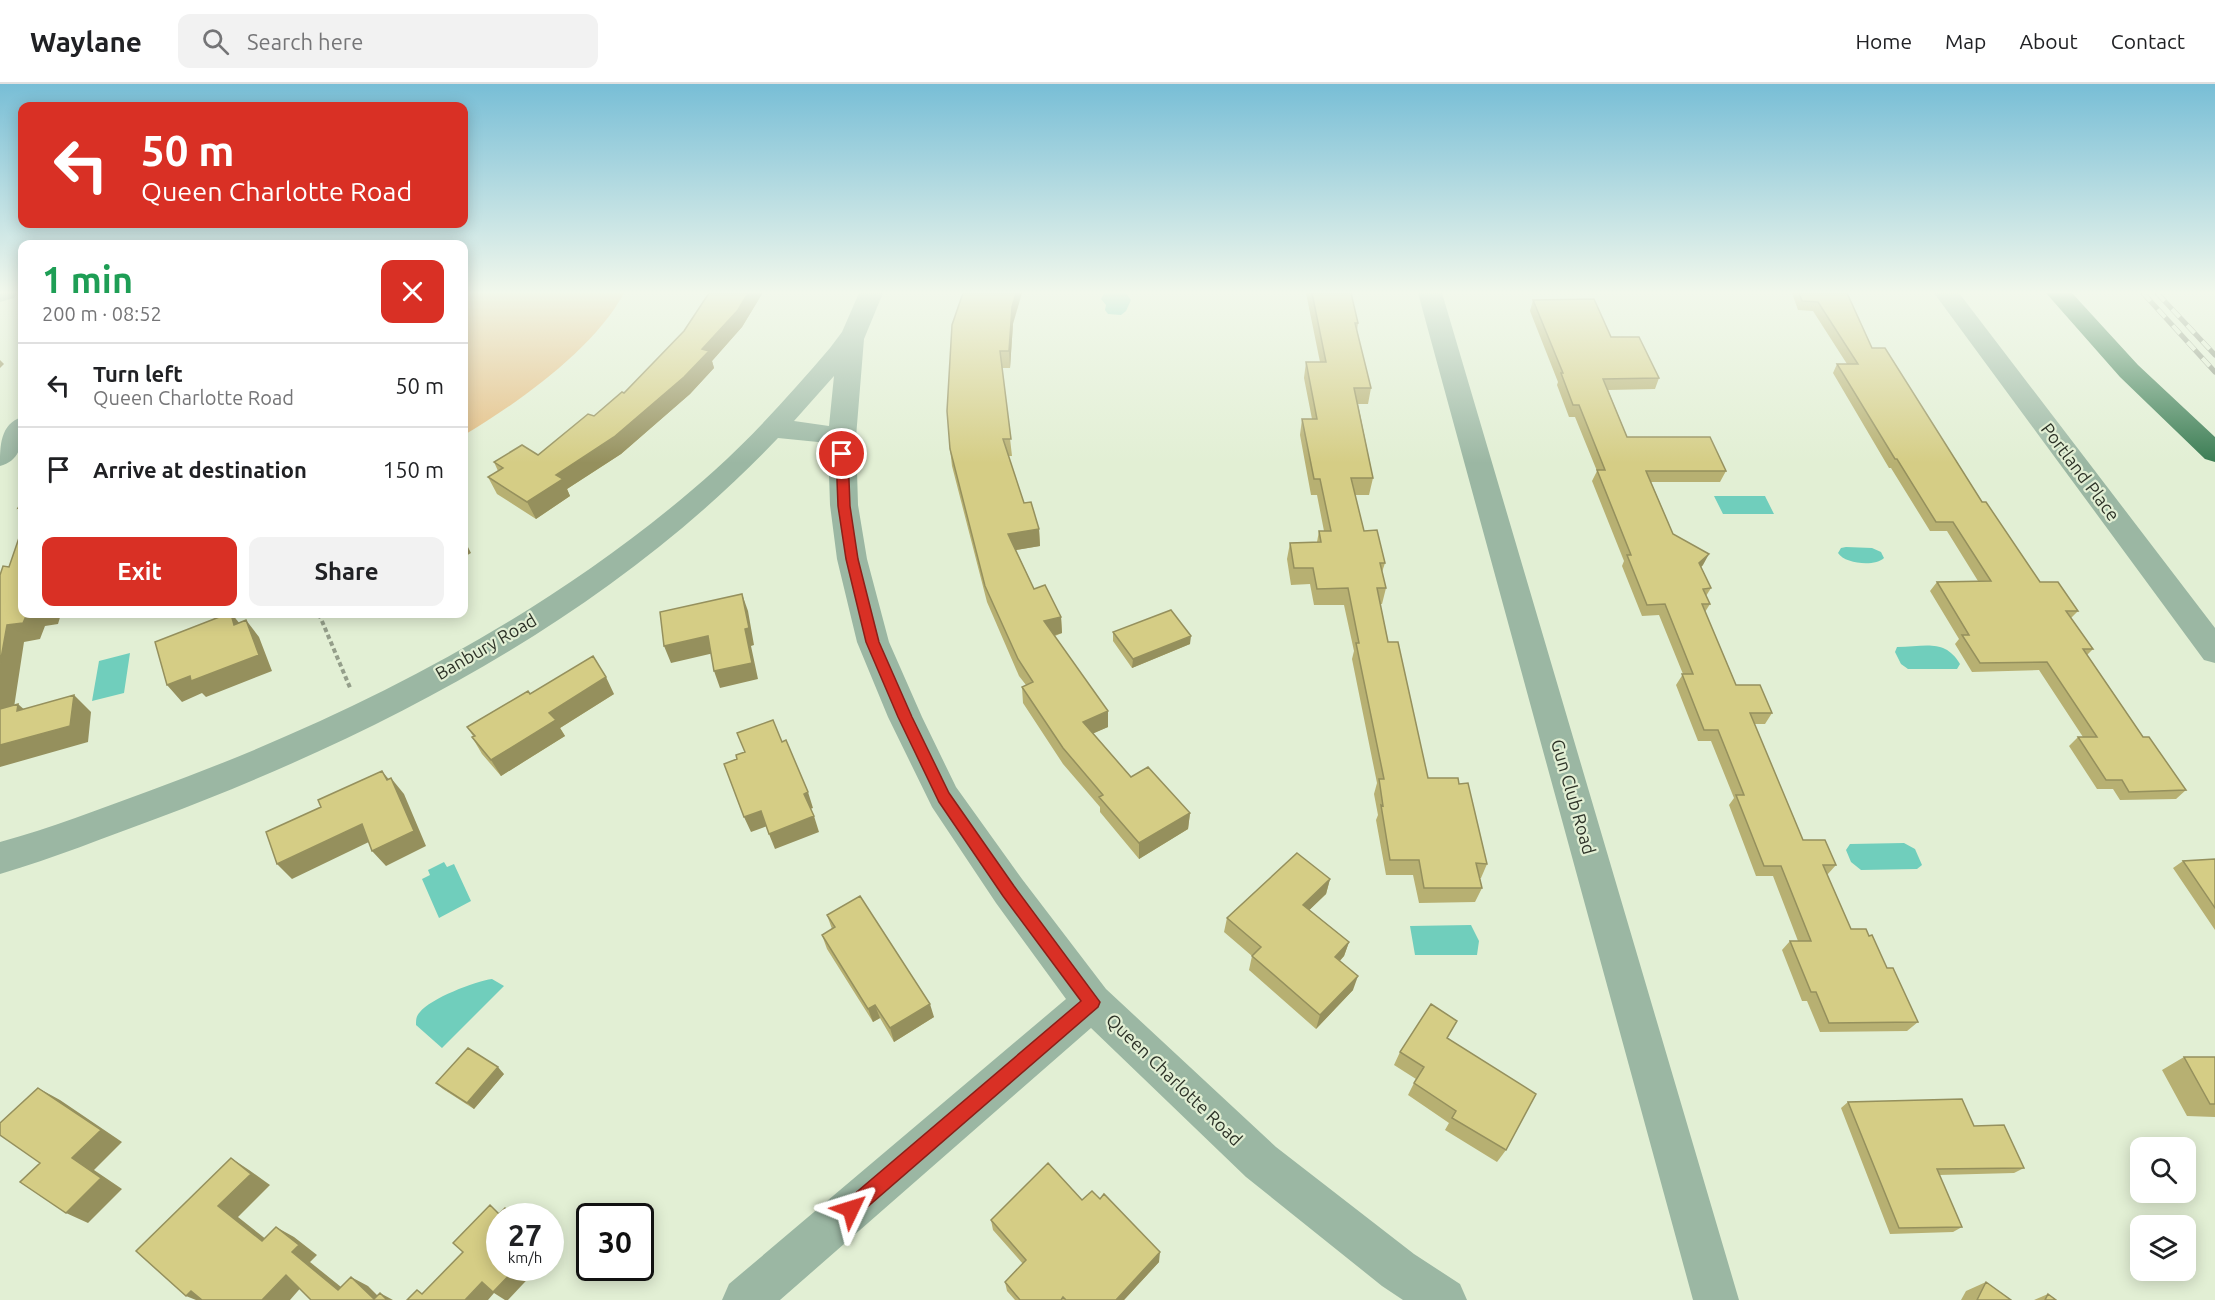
<!DOCTYPE html>
<meta charset="utf-8">
<style>
:root{--surface:#fff;--page:#f2f2f2;--text:#202124;--muted:#757577;--line:#e0e0e0;--accent:#d93025}
body{margin:0;font-family:Ubuntu,sans-serif;background:var(--page);color:var(--text);height:100vh;display:flex;flex-direction:column;font-size:22px;white-space:nowrap}
*{box-sizing:border-box;margin:0}
p{font-size:20px;color:var(--muted)}
.icon{flex:none;width:33px;height:33px;fill:none;stroke:currentColor;stroke-width:2;stroke-linecap:round;stroke-linejoin:round}
.map{position:relative;flex:1;overflow:hidden}
.details{position:absolute;left:18px;top:156px;width:450px;height:378px;display:flex;flex-direction:column;background:var(--surface);border-radius:12px;box-shadow:0 3px 15px #0003}
.details>*{flex:none}
.banner{position:absolute;left:18px;top:18px;width:450px;height:126px;border-radius:12px;box-shadow:0 3px 15px #0003;background:#d93025;color:#fff;overflow:hidden}
.fabs{position:absolute;left:2130px;top:1053px;display:grid;gap:12px}
.fabs a{display:grid;place-items:center;width:66px;height:66px;border-radius:12px;background:var(--surface);box-shadow:0 3px 15px #0003;font-size:30px}
.speed{position:absolute;left:486px;top:1119px;display:flex;gap:12px;font-size:30px;font-weight:700;text-align:center}
.speed>*{display:grid;place-content:center;width:78px;height:78px;border-radius:50%;background:var(--surface);box-shadow:0 3px 15px #0003;line-height:1}
.speed small{font-size:15px;font-weight:400}
.speed .limit{border:3px solid #111;border-radius:9px;background:#fff;color:#111}
.pin{position:absolute;display:grid;place-items:center;width:51px;height:51px;color:#fff;margin:-26px;border:3px solid #fff;border-radius:50%;box-shadow:0 2px 6px #0007}
.me{position:absolute;width:66px;margin:-33px;rotate:49deg;stroke-linejoin:round;filter:drop-shadow(0 0 4px #0008)}
.turn{display:flex;align-items:center;gap:21px;height:126px;padding:0 24px;font-size:27px}
.turn .icon{width:78px;height:78px;stroke-width:2.5}
.turn b{display:block;font-size:42px;line-height:51px}
.round{display:grid;place-items:center;flex:none;width:63px;height:63px;border-radius:12px;background:var(--page)}
.head{display:flex;align-items:center;justify-content:space-between;height:102px;padding:0 24px}
h1{font-size:36px;font-weight:700;line-height:45px;color:#1e9e55}
.cta{display:flex;gap:12px;margin-top:auto;padding:12px 24px}
.cta a{flex:1;height:69px;border-radius:12px;background:var(--accent);color:#fff;font-size:24px;font-weight:700;line-height:69px;text-align:center}
.cta a+a{background:var(--page);color:var(--text)}
ul{padding:0;list-style:none}
li{display:flex;align-items:center;gap:18px;height:84px;padding:0 24px;border-top:2px solid var(--line)}
li div{flex:1}
li b{display:block;font-size:22px}
li em{font-style:normal}
header{display:flex;align-items:center;gap:36px;box-sizing:border-box;height:84px;padding:0 30px;background:var(--surface);border-bottom:2px solid var(--line)}
header strong{font-size:28px}
nav{display:flex;gap:33px;margin-inline-start:auto;font-size:21px}
.search{width:420px;height:54px;background:var(--page);display:flex;align-items:center;gap:15px;box-sizing:border-box;padding:0 21px;border-radius:12px;color:var(--muted);font-size:22px}
.map>svg:first-child{display:block}
.green{fill:#e4bd81}
.water{fill:#70cebc}
.lines{fill:none;stroke-linecap:round;stroke-linejoin:round}
.path{stroke:#949e8a;stroke-width:4;stroke-dasharray:4.5 3;stroke-linecap:butt}
.minor{fill:#9bb7a3;fill-rule:evenodd}
.highway{fill:#3a7c53;fill-rule:evenodd}
.rail-casing{stroke:#868f7c;stroke-width:5}
.rail{stroke:#e2efd4;stroke-width:4;stroke-dasharray:11;stroke-linecap:butt}
.wall{fill:#b7b072}
.shaded-wall{fill:#95905d}
.building{fill:#d5cd85;stroke:#95905d;stroke-width:1.5}
.route{fill:#d93025;stroke:#8d1f18;stroke-width:1.5}
.labels{text-anchor:middle;stroke-width:4.5;stroke-linejoin:round;paint-order:stroke}
.street-label{font-size:18px;fill:#2d3227;stroke:#e2efd4}
</style>
<header>
<strong>Waylane</strong>
<div class="search"><svg class="icon" aria-label="search" viewBox="0 0 24 24"><circle cx="10" cy="10" r="6"/><path d="M15 15l6 6"/></svg>Search here</div>
<nav><a>Home</a><a>Map</a><a>About</a><a>Contact</a></nav>
</header>
<div class="map">
<svg width="2215" height="1216" viewBox="0 0 2215 1216">
<rect width="100%" height="100%" fill="#e2efd4"/>
<path class="green" d="M 464,209 L 624,209 C 594,265 518,319 464,351 Z"/>
<path class="water" d="M 1104,209 L 1126,209 L 1131,216 L 1126,227 L 1121,231 L 1108,230 L 1105,226 L 1106,221 L 1101,215 Z
M 1714,412 L 1765,412 L 1774,430 L 1723,430 Z
M 1846,463 L 1872,464 L 1881,468 L 1884,474 C 1875,483 1845,480 1838,469 L 1841,464 Z
M 1897,563 C 1924,563 1945,554 1960,580 L 1957,585 L 1908,585 L 1901,580 L 1895,568 Z
M 130,569 L 124,609 L 92,617 L 99,577 Z
M 1904,759 L 1915,765 L 1922,781 L 1917,785 L 1861,786 L 1851,778 L 1846,766 L 1850,760 Z
M 444,778 L 447,783 L 454,780 L 471,817 L 439,834 L 422,795 L 430,791 L 428,786 Z
M 1471,841 L 1479,857 L 1477,871 L 1415,871 L 1410,842 Z
M 492,895 L 504,902 L 442,964 L 416,941 C 416,936 416,932 420,928 C 430,915 475,897 492,895 Z"/>
<g class="lines">
<path class="path" d="M 319,530 L 351,606"/>
<path class="minor" d="M 0,209 L 17,209 L 14,214 L 0,218 Z
M 859,209 L 883,209 L 864,255 L 856,353 L 858,421 L 867,475 L 889,558 L 922,633 L 956,703 L 1022,795 L 1106,905 L 1276,1063 L 1414,1170 L 1460,1200 L 1467,1216 L 1403,1216 L 1382,1202 L 1246,1093 L 1091,944 L 780,1216 L 722,1216 L 729,1200 L 1066,915 L 996,819 L 932,723 L 888,633 L 857,558 L 837,475 L 830,421 L 828,359 L 778,354 C 609,532 386,648 158,734 C 106,753 54,774 0,790 L 0,758 C 51,744 100,725 149,707 C 352,633 553,531 715,386 C 756,349 794,306 830,264 L 842,248 ZM 834,292 L 829,342 L 794,337 Z
M 1418,209 L 1442,209 L 1739,1216 L 1693,1216 Z
M 1934,209 L 1959,209 L 2215,544 L 2215,579 L 2204,576 Z
M 22,333 C 24,353 23,376 0,382 C 0,362 0,340 22,333 Z"/>
<path class="highway" d="M 2046,209 L 2072,209 L 2138,281 L 2215,353 L 2215,378 L 2205,375 L 2120,293 Z"/>
<defs>
<path id="rail" d="M 2143,209 L 2215,288
M 2157,209 L 2215,271"/>
</defs>
<use href="#rail" class="rail-casing"/>
<use href="#rail" class="rail"/>
</g>
<path class="wall" d="M 1306,209 L 1351,209 L 1358,239 L 1357,247 L 1371,304 L 1368,320 L 1358,320 L 1373,394 L 1369,411 L 1355,411 L 1364,447 L 1385,479 L 1382,488 L 1386,504 L 1382,520 L 1380,520 L 1388,558 L 1428,694 L 1459,700 L 1487,780 L 1481,794 L 1480,794 L 1482,804 L 1475,818 L 1419,819 L 1413,791 L 1386,791 L 1376,736 L 1378,731 L 1374,710 L 1377,699 L 1352,575 L 1354,567 L 1344,521 L 1314,521 L 1310,500 L 1291,501 L 1287,475 L 1290,459 L 1317,458 L 1319,447 L 1324,447 L 1317,411 L 1311,411 L 1300,351 L 1302,335 L 1312,335 L 1304,294 L 1306,278 L 1320,278 Z
M 1792,209 L 1847,209 L 1872,264 L 2040,498 L 2078,527 L 2071,534 L 2093,565 L 2087,571 L 2143,653 L 2186,706 L 2176,715 L 2120,716 L 2113,705 L 2097,705 L 2069,662 L 2078,653 L 2083,653 L 2039,586 L 1972,588 L 1955,560 L 1959,555 L 1930,507 L 1937,498 L 1978,497 L 1947,447 L 1930,447 L 1891,384 L 1889,384 L 1833,289 L 1837,280 L 1847,280 L 1813,227 L 1798,226 Z
M 762,210 L 742,243 L 712,277 L 714,284 L 690,310 L 621,370 L 567,405 L 570,412 L 536,435 L 497,410 L 488,393 L 498,387 L 494,378 L 538,371 L 594,332 Z
M 1533,216 L 1611,253 L 1659,294 L 1655,305 L 1608,306 L 1627,353 L 1726,387 L 1720,398 L 1651,398 L 1673,450 L 1703,481 L 1701,483 L 1711,504 L 1706,512 L 1710,520 L 1705,528 L 1736,601 L 1772,629 L 1765,640 L 1754,640 L 1803,756 L 1836,781 L 1827,791 L 1851,845 L 1869,852 L 1918,938 L 1907,947 L 1820,948 L 1807,917 L 1802,917 L 1782,866 L 1790,857 L 1798,857 L 1773,792 L 1756,792 L 1729,721 L 1734,714 L 1711,657 L 1698,657 L 1676,601 L 1683,590 L 1659,531 L 1642,532 L 1622,482 L 1624,477 L 1592,397 L 1597,387 L 1575,333 L 1569,333 L 1557,301 L 1558,298 L 1530,227 Z
M 1013,240 L 1010,284 L 1002,284 L 1012,372 L 1008,372 L 1024,419 L 1039,445 L 1040,462 L 1016,466 L 1034,505 L 1061,533 L 1062,549 L 1055,552 L 1108,643 L 1093,649 L 1131,693 L 1190,729 L 1188,745 L 1139,775 L 1100,728 L 1100,723 L 1063,680 L 1023,619 L 1022,603 L 1026,601 L 1019,592 L 987,518 L 952,382 L 950,365 Z
M 1113,548 L 1190,560 L 1132,584 L 1113,557 Z
M 530,610 L 614,610 L 560,644 L 565,652 L 501,692 L 482,670 L 472,653 L 473,652 L 467,643 Z
M 2215,775 L 2215,846 L 2173,784 L 2183,777 Z
M 1330,795 L 1326,810 L 1309,826 L 1349,858 L 1344,872 L 1340,877 L 1353,906 L 1316,945 L 1249,886 L 1252,872 L 1224,848 L 1227,834 Z
M 827,831 L 934,933 L 894,958 L 880,934 L 873,938 L 827,865 L 822,851 L 832,845 Z
M 1448,954 L 1506,1066 L 1497,1078 L 1445,1046 L 1449,1039 L 1408,1011 L 1416,995 L 1394,981 L 1400,968 Z
M 2184,973 L 2215,973 L 2215,1033 L 2187,1032 L 2162,986 Z
M 504,990 L 474,1025 L 443,1005 L 436,999 Z
M 1848,1018 L 1974,1042 L 2024,1084 L 2014,1089 L 1939,1091 L 1962,1143 L 1953,1148 L 1890,1150 L 1841,1024 Z
M 1082,1116 L 1159,1178 L 1124,1216 L 1015,1216 L 1007,1207 L 1005,1198 L 1023,1180 L 993,1146 L 991,1136 Z
M 1986,1198 L 2011,1216 L 1961,1216 L 1966,1207 Z
M 2048,1210 L 2056,1216 L 2034,1216 Z"/>
<path class="shaded-wall" d="M 748,209 L 762,209 L 762,210 L 742,243 L 712,277 L 714,284 L 690,310 L 621,370 L 567,405 L 570,412 L 536,435 L 527,418 L 556,391 L 702,265 Z
M 1016,209 L 1022,209 L 1013,240 L 1010,284 L 1009,267 L 1012,223 Z
M 0,276 L 4,280 L 0,284 Z
M 1039,445 L 1040,462 L 1010,467 L 1008,450 Z
M 464,455 L 471,469 L 464,473 Z
M 1709,470 L 1703,481 L 1693,490 L 1699,479 Z
M 742,510 L 748,527 L 754,561 L 751,562 L 758,595 L 720,604 L 714,587 L 745,545 Z
M 27,530 L 61,530 L 58,540 L 45,542 L 40,555 L 24,558 L 11,643 L 0,634 L 0,580 L 7,541 Z
M 231,530 L 232,530 L 244,545 L 234,541 Z
M 1061,533 L 1062,549 L 1045,554 L 1044,537 Z
M 246,536 L 259,553 L 272,587 L 206,613 L 202,609 L 182,618 L 167,601 Z
M 708,552 L 714,569 L 671,579 L 664,562 Z
M 1191,552 L 1190,560 L 1132,584 L 1133,575 Z
M 606,593 L 614,610 L 560,644 L 565,652 L 501,692 L 491,676 L 549,629 Z
M 74,611 L 91,628 L 88,658 L 0,683 L 0,661 Z
M 18,620 L 36,636 L 17,627 Z
M 1108,627 L 1108,643 L 1083,654 L 1083,638 Z
M 382,687 L 395,703 L 391,694 L 404,710 L 426,762 L 386,782 L 372,767 L 387,696 Z
M 808,708 L 813,724 L 810,725 L 804,710 Z
M 761,727 L 767,742 L 751,748 L 744,733 Z
M 1190,729 L 1188,745 L 1139,775 L 1139,759 Z
M 814,732 L 819,748 L 775,765 L 769,750 Z
M 362,740 L 375,755 L 292,795 L 277,780 Z
M 1330,795 L 1326,810 L 1299,836 L 1303,821 Z
M 1349,858 L 1344,872 L 1330,887 L 1335,873 Z
M 1358,892 L 1353,906 L 1316,945 L 1320,931 Z
M 930,920 L 934,933 L 894,958 L 890,944 Z
M 875,921 L 880,934 L 873,938 L 868,925 Z
M 498,983 L 504,990 L 474,1025 L 467,1019 Z
M 38,1004 L 60,1016 L 122,1058 L 94,1086 L 122,1105 L 88,1139 L 66,1129 L 72,1074 Z
M 231,1074 L 249,1086 L 270,1101 L 238,1133 L 281,1167 L 262,1157 L 218,1122 Z
M 276,1143 L 294,1153 L 317,1171 L 310,1178 L 356,1215 L 338,1206 L 292,1168 Z
M 1160,1168 L 1159,1178 L 1124,1216 L 1116,1216 Z
M 516,1184 L 538,1184 L 508,1216 L 505,1216 L 494,1209 L 488,1216 L 465,1216 L 482,1198 Z
M 286,1191 L 304,1200 L 290,1216 L 262,1216 Z
M 351,1193 L 368,1202 L 382,1216 L 374,1216 Z
M 191,1207 L 212,1216 L 196,1216 L 186,1212 Z
M 380,1209 L 393,1216 L 387,1216 Z"/>
<path class="building" d="M 709,209 L 748,209 L 738,226 L 702,265 L 709,267 L 684,293 L 614,353 L 556,391 L 563,395 L 527,418 L 488,393 L 503,384 L 494,378 L 522,361 L 538,371 L 588,330 L 594,332 L 622,308 L 624,309 L 684,247 Z
M 963,209 L 1016,209 L 1012,223 L 1009,267 L 1000,267 L 1011,355 L 1003,355 L 1024,419 L 1031,418 L 1039,445 L 1008,450 L 1034,505 L 1045,501 L 1061,533 L 1044,537 L 1108,627 L 1083,638 L 1131,693 L 1148,683 L 1190,729 L 1139,759 L 1099,713 L 1103,711 L 1063,664 L 1022,603 L 1033,598 L 1018,575 L 985,502 L 950,365 L 947,327 L 952,241 Z
M 1312,209 L 1351,209 L 1358,239 L 1355,239 L 1371,304 L 1354,304 L 1373,394 L 1351,394 L 1364,447 L 1377,446 L 1385,479 L 1380,479 L 1386,504 L 1377,504 L 1388,558 L 1398,558 L 1428,694 L 1458,694 L 1459,700 L 1468,699 L 1487,780 L 1476,779 L 1482,804 L 1424,804 L 1419,776 L 1390,776 L 1381,721 L 1383,722 L 1379,695 L 1384,695 L 1356,559 L 1359,559 L 1348,504 L 1317,505 L 1313,484 L 1294,484 L 1290,459 L 1321,458 L 1319,447 L 1331,447 L 1320,395 L 1314,395 L 1302,335 L 1317,335 L 1306,278 L 1326,278 Z
M 1799,209 L 1847,209 L 1872,264 L 1885,264 L 1982,418 L 1986,418 L 2040,498 L 2058,498 L 2078,527 L 2066,527 L 2093,565 L 2083,565 L 2143,653 L 2149,653 L 2186,706 L 2129,708 L 2122,696 L 2106,696 L 2078,653 L 2097,653 L 2047,578 L 1980,579 L 1962,551 L 1969,551 L 1937,498 L 1991,497 L 1953,438 L 1936,438 L 1897,375 L 1895,375 L 1837,280 L 1858,280 L 1818,218 L 1802,217 Z
M 1594,215 L 1611,253 L 1639,253 L 1659,294 L 1603,295 L 1627,353 L 1710,353 L 1726,387 L 1646,387 L 1673,450 L 1709,470 L 1699,479 L 1711,504 L 1703,505 L 1710,520 L 1702,520 L 1736,601 L 1760,601 L 1772,629 L 1750,629 L 1803,756 L 1825,756 L 1836,781 L 1823,781 L 1851,845 L 1866,845 L 1869,852 L 1872,851 L 1887,884 L 1893,884 L 1918,938 L 1829,939 L 1816,908 L 1811,908 L 1790,857 L 1811,857 L 1781,782 L 1764,782 L 1736,711 L 1744,711 L 1718,646 L 1704,646 L 1682,590 L 1693,590 L 1665,520 L 1647,521 L 1627,471 L 1631,471 L 1597,386 L 1605,386 L 1579,321 L 1573,321 L 1561,289 L 1563,289 L 1533,216 Z
M 22,417 L 22,423 L 18,424 Z
M 22,445 L 22,530 L 27,530 L 23,539 L 7,541 L 0,580 L 0,491 L 3,482 L 9,483 Z
M 742,510 L 749,544 L 745,545 L 752,579 L 714,587 L 708,552 L 664,562 L 660,528 Z
M 1171,526 L 1191,552 L 1133,575 L 1113,548 Z
M 227,530 L 231,530 L 234,541 L 246,536 L 259,571 L 191,597 L 190,592 L 167,601 L 155,558 Z
M 593,572 L 606,593 L 549,629 L 556,636 L 491,676 L 472,653 L 475,652 L 467,643 L 528,607 L 530,610 Z
M 74,611 L 70,642 L 0,661 L 0,625 L 18,620 L 17,627 Z
M 773,636 L 782,658 L 786,656 L 808,708 L 804,710 L 814,732 L 769,750 L 761,727 L 744,733 L 724,680 L 737,675 L 736,671 L 745,668 L 737,649 Z
M 382,687 L 387,696 L 391,694 L 414,747 L 372,767 L 362,740 L 277,780 L 266,748 L 321,723 L 318,716 Z
M 1297,769 L 1330,795 L 1303,821 L 1349,858 L 1335,873 L 1358,892 L 1320,931 L 1252,872 L 1261,863 L 1227,834 Z
M 2215,775 L 2215,824 L 2183,777 Z
M 860,812 L 930,920 L 890,944 L 875,921 L 868,925 L 822,851 L 835,843 L 827,831 Z
M 1431,920 L 1457,937 L 1447,954 L 1536,1010 L 1506,1066 L 1452,1034 L 1456,1027 L 1414,999 L 1424,983 L 1400,968 Z
M 468,964 L 498,983 L 467,1019 L 436,999 Z
M 2184,973 L 2215,973 L 2215,1020 L 2210,1020 Z
M 38,1004 L 101,1046 L 72,1074 L 101,1094 L 66,1129 L 20,1098 L 40,1079 L 0,1051 L 0,1039 Z
M 1962,1015 L 1974,1042 L 2004,1041 L 2024,1084 L 1937,1085 L 1962,1143 L 1899,1144 L 1848,1018 Z
M 231,1074 L 251,1090 L 218,1122 L 262,1157 L 276,1143 L 299,1161 L 292,1168 L 338,1206 L 351,1193 L 374,1215 L 380,1209 L 387,1216 L 311,1216 L 286,1191 L 262,1216 L 202,1216 L 191,1207 L 186,1212 L 136,1167 Z
M 1048,1079 L 1082,1116 L 1092,1107 L 1100,1115 L 1104,1110 L 1160,1168 L 1116,1216 L 1066,1216 L 1063,1213 L 1061,1216 L 1020,1216 L 1005,1198 L 1026,1176 L 991,1136 Z
M 490,1121 L 499,1130 L 505,1124 L 514,1132 L 500,1132 L 500,1184 L 516,1184 L 493,1208 L 482,1198 L 465,1216 L 407,1216 L 417,1206 L 422,1210 L 463,1168 L 453,1159 Z
M 1986,1198 L 2011,1216 L 1977,1216 Z
M 2048,1210 L 2056,1216 L 2045,1216 Z"/>
<linearGradient id="sky" x2="0" y2="1"><stop stop-color="#78bed6"/><stop offset="0.55" stop-color="#f2f8ec"/><stop offset="1" stop-color="#f2f8ec" stop-opacity="0"/></linearGradient>
<rect width="2215" height="379" fill="url(#sky)"/>
<path class="route" d="M 842,366 L 848,370 L 850,422 L 858,475 L 879,558 L 912,633 L 949,709 L 1014,802 L 1100,918 L 1098,923 L 858,1131 L 851,1134 L 845,1131 L 842,1125 L 845,1118 L 1081,917 L 1003,812 L 939,718 L 898,633 L 866,558 L 846,475 L 838,422 L 836,370 Z"/>
<g class="labels">
<g class="street-label">
<text transform="translate(2080 388) rotate(53)" y="6">Portland Place</text>
<text transform="translate(486 563) rotate(-30)" y="6">Banbury Road</text>
<text transform="translate(1573 713) rotate(74)" y="6">Gun Club Road</text>
<text transform="translate(1174 996) rotate(44)" y="6">Queen Charlotte Road</text>
</g>
</g>
</svg>
<div class="fabs">
<a><svg class="icon" aria-label="search" viewBox="0 0 24 24"><circle cx="10" cy="10" r="6"/><path d="M15 15l6 6"/></svg></a>
<a><svg class="icon" aria-label="layers" viewBox="0 0 24 24"><path d="M12 4l9 5-9 5-9-5zM3 14l9 5 9-5"/></svg></a>
</div>
<div class="speed"><div>27<small>km/h</small></div><div class="limit">30</div></div>
<div class="pin" style="left:842px;top:370px;background:#d93025"><svg class="icon" aria-label="arrive" viewBox="0 0 24 24"><path d="M6 21V4h12l-3 4 3 4H6"/></svg></div>
<svg class="me" style="left:851px;top:1125px" viewBox="-20 -20 40 40"><path d="M0-17L14 15 0 8-14 15z" fill="#d93025" stroke="#fff" stroke-width="4"/></svg>
<div class="banner">
<div class="turn"><svg class="icon" aria-label="left" viewBox="0 0 24 24"><path d="M17 20v-9H6M10 6l-5 5 5 5"/></svg><div><b>50 m</b>Queen Charlotte Road</div></div>
</div>
<section class="details">
<div class="head"><div><h1>1 min</h1><p>200 m · 08:52</p></div><a class="round" style="background:#d93025;color:#fff"><svg class="icon" aria-label="close" viewBox="0 0 24 24"><path d="M6 6l12 12M18 6L6 18"/></svg></a></div>
<ul>
<li><svg class="icon" aria-label="left" viewBox="0 0 24 24"><path d="M17 20v-9H6M10 6l-5 5 5 5"/></svg><div><b>Turn left</b><p>Queen Charlotte Road</p></div><em>50 m</em></li>
<li><svg class="icon" aria-label="arrive" viewBox="0 0 24 24"><path d="M6 21V4h12l-3 4 3 4H6"/></svg><div><b>Arrive at destination</b></div><em>150 m</em></li>
</ul>
<div class="cta"><a>Exit</a><a>Share</a></div>
</section>
</div>
